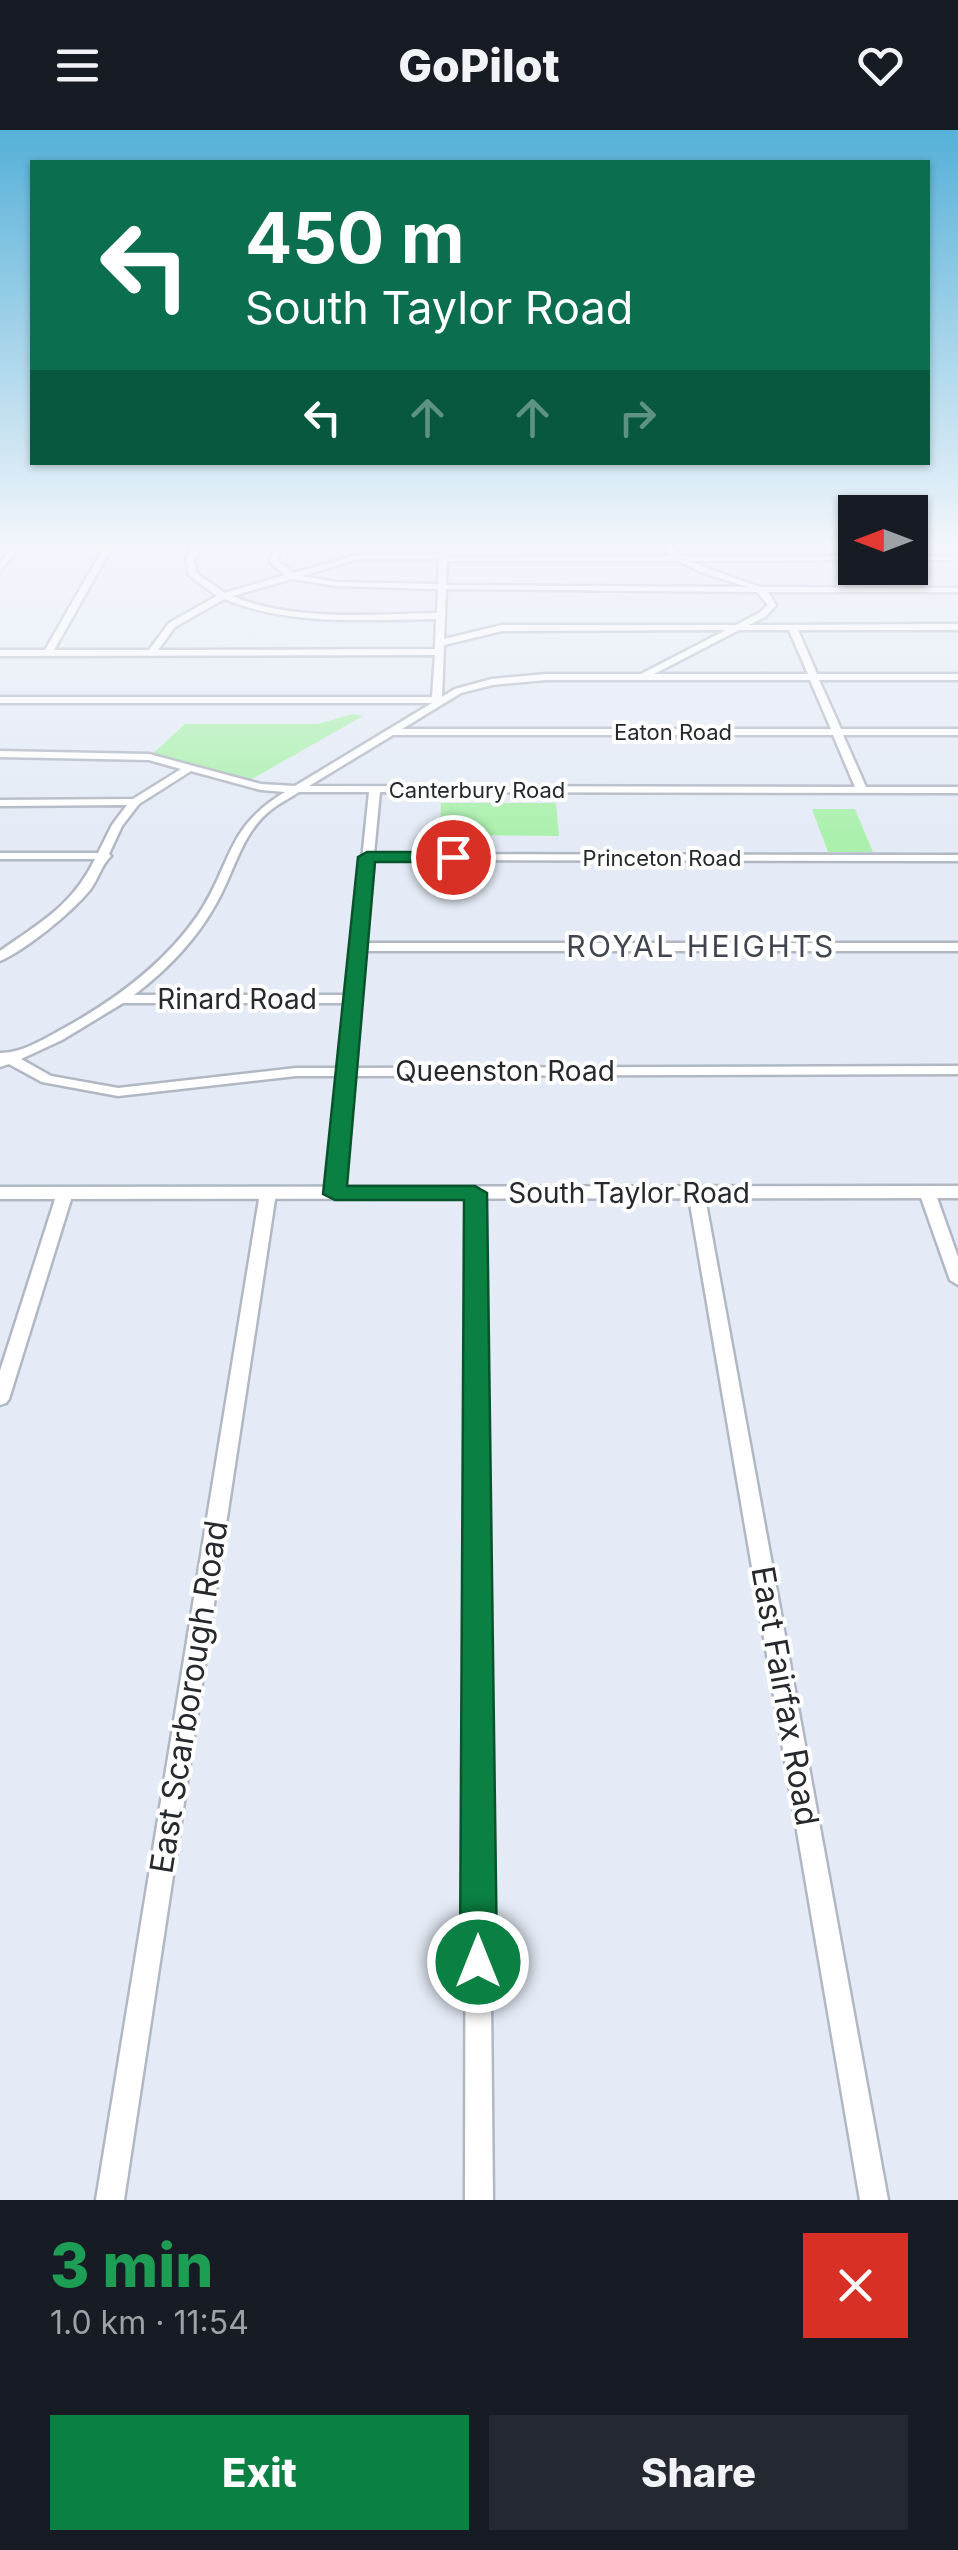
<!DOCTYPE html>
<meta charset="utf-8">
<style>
:root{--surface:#171b24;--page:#242831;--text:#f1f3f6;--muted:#9ea1a6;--accent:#0b8043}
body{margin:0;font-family:Inter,sans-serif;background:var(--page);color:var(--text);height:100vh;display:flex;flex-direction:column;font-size:38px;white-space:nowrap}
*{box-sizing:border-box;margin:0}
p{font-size:32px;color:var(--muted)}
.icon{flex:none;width:55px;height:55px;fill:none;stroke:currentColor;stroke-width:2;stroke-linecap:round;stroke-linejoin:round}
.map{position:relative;height:2070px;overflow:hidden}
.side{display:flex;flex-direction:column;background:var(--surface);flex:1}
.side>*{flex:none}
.guide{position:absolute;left:30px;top:30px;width:900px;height:305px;border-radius:0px;box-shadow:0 2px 8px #0004;background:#0b6e4f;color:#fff;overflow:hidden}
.needle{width:65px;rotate:270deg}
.controls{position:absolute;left:838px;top:365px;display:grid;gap:20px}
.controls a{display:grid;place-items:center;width:90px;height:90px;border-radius:0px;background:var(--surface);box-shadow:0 2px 8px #0004;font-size:50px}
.pin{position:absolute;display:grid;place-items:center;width:85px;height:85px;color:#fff;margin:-42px;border:5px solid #fff;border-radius:50%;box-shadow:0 2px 10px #0007}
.me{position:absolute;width:110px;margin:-55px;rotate:0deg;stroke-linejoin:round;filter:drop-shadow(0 0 8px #0008)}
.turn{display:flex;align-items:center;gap:35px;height:210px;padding:0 50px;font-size:45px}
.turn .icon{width:130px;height:130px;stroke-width:2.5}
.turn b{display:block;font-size:70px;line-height:85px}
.lanes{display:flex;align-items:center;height:95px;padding:0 50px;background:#0003;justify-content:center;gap:50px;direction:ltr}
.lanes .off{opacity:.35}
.round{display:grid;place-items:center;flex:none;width:105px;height:105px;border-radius:0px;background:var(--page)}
.headline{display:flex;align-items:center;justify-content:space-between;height:170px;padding:0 50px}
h1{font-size:60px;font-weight:800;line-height:75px;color:#1e9e55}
.primary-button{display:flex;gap:20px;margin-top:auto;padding:20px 50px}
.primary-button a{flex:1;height:115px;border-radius:0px;background:var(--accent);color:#fff;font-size:40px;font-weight:800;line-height:115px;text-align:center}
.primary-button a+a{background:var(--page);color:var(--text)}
header{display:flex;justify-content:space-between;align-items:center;height:130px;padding:0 50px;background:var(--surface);font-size:45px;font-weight:800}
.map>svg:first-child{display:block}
.green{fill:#acf0ae}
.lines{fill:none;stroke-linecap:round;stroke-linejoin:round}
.minor-casing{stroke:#b2b8c3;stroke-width:5}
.major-casing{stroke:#b2b8c3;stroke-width:5}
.minor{fill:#fff;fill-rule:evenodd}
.major{fill:#fff;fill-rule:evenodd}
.route{fill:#0b8043;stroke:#07532c;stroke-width:2.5}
.labels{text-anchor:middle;stroke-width:8;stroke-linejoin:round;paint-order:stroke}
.far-street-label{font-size:22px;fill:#26292d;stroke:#fff}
.street-label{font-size:28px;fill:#26292d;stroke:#fff}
.neighbourhood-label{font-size:30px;letter-spacing:2.5px;fill:#40464f;stroke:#fff}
.near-street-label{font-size:32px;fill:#26292d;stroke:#fff}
</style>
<header><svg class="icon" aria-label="menu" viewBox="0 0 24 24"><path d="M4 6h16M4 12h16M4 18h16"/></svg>GoPilot<svg class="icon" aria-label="heart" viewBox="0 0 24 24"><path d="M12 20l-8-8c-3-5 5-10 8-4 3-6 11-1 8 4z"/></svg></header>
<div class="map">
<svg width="958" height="2070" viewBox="0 0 958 2070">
<rect width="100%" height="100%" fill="#e4ebf6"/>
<path class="green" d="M 353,584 L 363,586 L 245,653 L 149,627 L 185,594 L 318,594 Z
M 441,673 L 556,673 L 559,706 L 440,705 Z
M 812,679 L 855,679 L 873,722 L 828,722 Z"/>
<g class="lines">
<defs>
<path id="minor" d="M 16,412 L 24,412 L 0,441 L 0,434 Z
M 107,412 L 115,412 L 54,520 L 149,520 L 169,493 L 217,466 L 189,445 L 186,430 L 193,412 L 201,412 L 194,430 L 197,444 L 225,463 L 285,445 L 270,432 L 275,412 L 283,412 L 278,431 L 293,443 L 358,425 L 440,425 L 440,412 L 448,412 L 447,427 L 671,426 L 661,412 L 669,412 L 681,426 L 855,426 L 855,430 L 688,431 L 760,457 L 958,458 L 958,462 L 768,462 L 776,475 L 765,487 L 749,495 L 958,494 L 958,500 L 798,500 L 817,544 L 958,544 L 958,550 L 819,550 L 841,599 L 958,599 L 958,605 L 843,605 L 866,657 L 958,657 L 958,663 L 380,662 L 374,724 L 958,725 L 958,731 L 374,730 L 366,813 L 958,813 L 958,821 L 365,821 L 354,938 L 958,936 L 958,944 L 354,946 L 343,1063 L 335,1068 L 327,1063 L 340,946 L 296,946 L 118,966 L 42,952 L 9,934 L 0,937 L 0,923 C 20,923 39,912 57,902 C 111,873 163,836 198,785 C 233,733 224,699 285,662 L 261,660 L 191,641 L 139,674 L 122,696 L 109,724 L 111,726 C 101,735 98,750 90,760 C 71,783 27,819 0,831 L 0,821 C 41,792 72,776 95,729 L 0,729 L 0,723 L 98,723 L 112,695 L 127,675 L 0,676 L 0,670 L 133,669 L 181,639 L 149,630 L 0,627 L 0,621 L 149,624 L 261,654 L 295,656 L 432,573 L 0,573 L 0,567 L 432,567 L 435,525 L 0,526 L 0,520 L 45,520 ZM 358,429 L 439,429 L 438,454 L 336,452 L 302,446 ZM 447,431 L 678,431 L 701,442 L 748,457 L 446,455 ZM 292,449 L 336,456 L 438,459 L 437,483 C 370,484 295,492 232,466 ZM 446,459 L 757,462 L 768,475 L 759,483 L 736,495 L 502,495 L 444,509 ZM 224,469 C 290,496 367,490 436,489 L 435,519 L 158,520 L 175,497 ZM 726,500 L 641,544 L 546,544 L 492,549 L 455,559 L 442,567 L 444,515 L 502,501 ZM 739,500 L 789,500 L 808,544 L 654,544 ZM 546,550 L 810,550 L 831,599 L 402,599 L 461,563 L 492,555 ZM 393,605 L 833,605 L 855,657 L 309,656 ZM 299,662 L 369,662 L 348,865 L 134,865 C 167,840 197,809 217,772 C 235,740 241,703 272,679 C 281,672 290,668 299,662 ZM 123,873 L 347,873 L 341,938 L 296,938 L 118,958 L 51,946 L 21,929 L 62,910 Z
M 910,426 L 958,426 L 958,430 L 910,430 Z
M 696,1057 L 704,1062 L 888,2070 L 860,2070 L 688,1062 Z
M 927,1057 L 935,1062 L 958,1127 L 958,1155 L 950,1150 L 919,1062 Z
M 65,1058 L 73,1063 L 9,1269 L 6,1273 L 0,1275 L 0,1241 L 57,1063 Z
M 268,1058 L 276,1063 L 124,2070 L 96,2070 L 260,1063 Z
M 475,1058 L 483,1063 L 493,2070 L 465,2070 L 467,1063 Z"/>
<path id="major" d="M 958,1056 L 958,1068 L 0,1069 L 0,1057 Z"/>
</defs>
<use href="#minor" class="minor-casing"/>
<use href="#major" class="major-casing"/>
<use href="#minor" class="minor"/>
<use href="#major" class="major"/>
</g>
<linearGradient id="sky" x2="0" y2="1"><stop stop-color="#55b0d8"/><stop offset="0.59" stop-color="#f3f6fb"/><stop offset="1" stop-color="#f3f6fb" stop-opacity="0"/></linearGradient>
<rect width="958" height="702" fill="url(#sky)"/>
<path class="route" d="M 367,722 L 453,722 L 462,727 L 453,732 L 375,732 L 347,1056 L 475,1056 L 487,1063 L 497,1832 L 492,1845 L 478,1850 L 465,1845 L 460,1832 L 464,1070 L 335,1070 L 323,1064 L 358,727 Z"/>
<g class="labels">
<g class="far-street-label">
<text x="673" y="610">Eaton Road</text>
<text x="477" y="668">Canterbury Road</text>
<text x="662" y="736">Princeton Road</text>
</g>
<g class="street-label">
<text x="237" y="879">Rinard Road</text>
<text x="505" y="951">Queenston Road</text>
<text x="629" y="1073">South Taylor Road</text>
</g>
<g class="neighbourhood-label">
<text x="701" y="827">ROYAL HEIGHTS</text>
</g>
<g class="near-street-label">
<text transform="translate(785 1566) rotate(80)" y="11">East Fairfax Road</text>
<text transform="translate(189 1567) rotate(-81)" y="11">East Scarborough Road</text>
</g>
</g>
</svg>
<div class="controls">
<a><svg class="needle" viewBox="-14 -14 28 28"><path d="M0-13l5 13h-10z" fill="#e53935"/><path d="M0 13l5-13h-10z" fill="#9ea1a6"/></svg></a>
</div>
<div class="pin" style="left:453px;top:727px;background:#d93025"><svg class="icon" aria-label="arrive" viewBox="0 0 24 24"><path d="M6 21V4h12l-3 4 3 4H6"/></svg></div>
<svg class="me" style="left:478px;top:1832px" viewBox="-20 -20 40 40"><circle r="17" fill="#0b8043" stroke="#fff" stroke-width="3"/><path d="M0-11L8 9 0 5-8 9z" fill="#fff"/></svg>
<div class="guide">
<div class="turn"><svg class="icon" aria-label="left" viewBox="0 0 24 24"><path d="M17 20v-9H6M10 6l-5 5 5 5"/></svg><div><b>450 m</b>South Taylor Road</div></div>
<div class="lanes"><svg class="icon" aria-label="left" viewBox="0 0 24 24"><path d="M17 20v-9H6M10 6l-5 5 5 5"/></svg><svg class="icon off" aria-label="ahead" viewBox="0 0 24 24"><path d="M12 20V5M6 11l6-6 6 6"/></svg><svg class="icon off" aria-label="ahead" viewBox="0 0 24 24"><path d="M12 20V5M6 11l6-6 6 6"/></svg><svg class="icon off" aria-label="right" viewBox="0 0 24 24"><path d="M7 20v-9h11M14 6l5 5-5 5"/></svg></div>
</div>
</div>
<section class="side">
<div class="headline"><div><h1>3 min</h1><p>1.0 km · 11:54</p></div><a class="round" style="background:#d93025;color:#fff"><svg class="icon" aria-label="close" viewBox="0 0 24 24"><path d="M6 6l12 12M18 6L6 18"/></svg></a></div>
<div class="primary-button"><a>Exit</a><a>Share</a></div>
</section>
